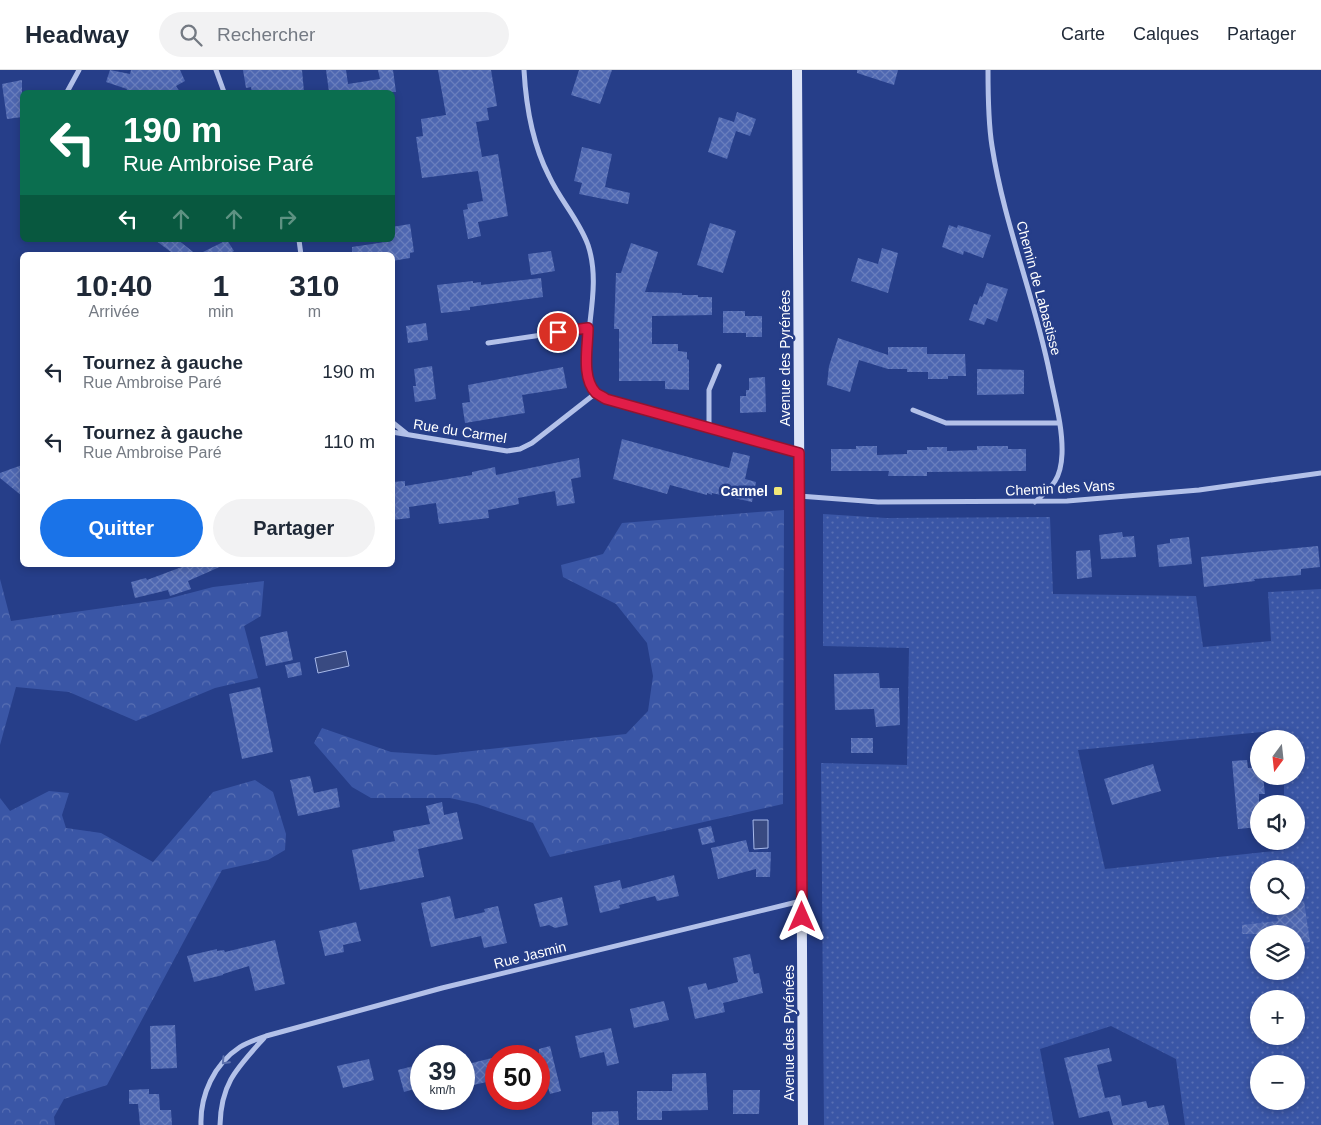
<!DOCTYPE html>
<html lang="fr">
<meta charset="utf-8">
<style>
:root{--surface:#fff;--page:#f2f2f3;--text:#1f2937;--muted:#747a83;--line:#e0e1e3;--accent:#1a73e8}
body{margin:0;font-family:Helvetica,sans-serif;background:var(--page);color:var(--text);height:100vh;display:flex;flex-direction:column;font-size:19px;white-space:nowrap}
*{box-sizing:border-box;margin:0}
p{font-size:16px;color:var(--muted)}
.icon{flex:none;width:28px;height:28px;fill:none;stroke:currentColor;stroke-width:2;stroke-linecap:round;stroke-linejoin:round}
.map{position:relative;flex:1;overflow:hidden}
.drawer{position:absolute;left:20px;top:182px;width:375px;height:315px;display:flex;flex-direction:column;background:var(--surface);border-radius:8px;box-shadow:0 2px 8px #0003}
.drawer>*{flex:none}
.banner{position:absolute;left:20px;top:20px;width:375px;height:152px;border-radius:8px;box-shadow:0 2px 8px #0003;background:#0b6e4f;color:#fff;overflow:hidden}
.needle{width:32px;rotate:195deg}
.tools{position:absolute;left:1250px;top:660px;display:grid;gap:10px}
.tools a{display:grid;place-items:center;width:55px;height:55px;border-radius:50%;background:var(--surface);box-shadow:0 2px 8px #0003;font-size:25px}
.speed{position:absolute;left:410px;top:975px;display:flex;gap:10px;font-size:25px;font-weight:700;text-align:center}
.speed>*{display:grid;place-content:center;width:65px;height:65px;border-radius:50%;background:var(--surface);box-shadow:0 2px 8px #0003;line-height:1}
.speed small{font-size:12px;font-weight:400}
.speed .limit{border:8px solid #d22;background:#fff;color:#111}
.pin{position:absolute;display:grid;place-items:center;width:42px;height:42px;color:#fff;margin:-21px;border:2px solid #fff;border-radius:50%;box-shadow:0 1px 5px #0007}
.me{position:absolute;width:55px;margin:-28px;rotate:0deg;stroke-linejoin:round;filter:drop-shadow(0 0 4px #0008)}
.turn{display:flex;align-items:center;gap:18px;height:105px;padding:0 20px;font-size:22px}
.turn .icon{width:65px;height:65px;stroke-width:2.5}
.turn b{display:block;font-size:35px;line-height:42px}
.lanes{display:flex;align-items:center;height:48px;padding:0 20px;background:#0003;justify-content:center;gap:25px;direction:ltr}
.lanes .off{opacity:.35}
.eta{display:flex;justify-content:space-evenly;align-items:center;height:85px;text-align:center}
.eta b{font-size:30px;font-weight:700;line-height:35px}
.cta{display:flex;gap:10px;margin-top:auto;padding:10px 20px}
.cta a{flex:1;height:58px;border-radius:30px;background:var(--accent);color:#fff;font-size:20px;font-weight:700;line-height:58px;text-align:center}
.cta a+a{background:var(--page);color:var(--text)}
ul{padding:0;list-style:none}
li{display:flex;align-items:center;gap:15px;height:70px;padding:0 20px}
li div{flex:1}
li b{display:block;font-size:19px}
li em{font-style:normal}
header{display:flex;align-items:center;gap:30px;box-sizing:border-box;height:70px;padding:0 25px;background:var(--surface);border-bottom:1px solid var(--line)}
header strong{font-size:24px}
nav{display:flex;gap:28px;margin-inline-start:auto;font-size:18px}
.search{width:350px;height:45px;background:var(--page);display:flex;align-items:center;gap:12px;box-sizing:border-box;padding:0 18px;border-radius:28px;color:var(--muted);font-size:19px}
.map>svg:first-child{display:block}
.forest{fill:url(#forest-crowns)}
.garden{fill:url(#garden-dots);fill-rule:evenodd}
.water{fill:#394a81;stroke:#a7b9ea}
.building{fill:url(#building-cross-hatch)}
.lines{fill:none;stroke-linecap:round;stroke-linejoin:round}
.street{stroke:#b3c1e9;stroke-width:5}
.secondary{stroke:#dde4f8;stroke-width:10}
.oneway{stroke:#5e72af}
.route-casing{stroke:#92132f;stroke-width:12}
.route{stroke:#e11d48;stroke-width:9}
.poi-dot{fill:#f2e778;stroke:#263e89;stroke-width:2}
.labels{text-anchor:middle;stroke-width:5;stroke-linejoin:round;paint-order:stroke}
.street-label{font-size:14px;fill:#fff;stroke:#263e89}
.poi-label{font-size:14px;font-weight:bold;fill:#fff;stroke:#263e89;text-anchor:end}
</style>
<header>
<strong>Headway</strong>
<div class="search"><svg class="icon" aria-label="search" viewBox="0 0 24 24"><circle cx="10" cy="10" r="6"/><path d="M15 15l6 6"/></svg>Rechercher</div>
<nav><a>Carte</a><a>Calques</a><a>Partager</a></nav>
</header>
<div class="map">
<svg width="1321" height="1055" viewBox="0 0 1321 1055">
<defs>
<pattern id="forest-crowns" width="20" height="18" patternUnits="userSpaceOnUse" patternTransform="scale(1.25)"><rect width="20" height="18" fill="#3a56a6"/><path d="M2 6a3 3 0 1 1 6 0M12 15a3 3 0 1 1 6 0" fill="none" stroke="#586fb3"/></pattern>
<pattern id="garden-dots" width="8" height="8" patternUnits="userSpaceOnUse" patternTransform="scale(1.25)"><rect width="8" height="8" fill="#3a56a6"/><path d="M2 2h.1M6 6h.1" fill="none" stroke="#586fb3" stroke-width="1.8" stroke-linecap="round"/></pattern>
<pattern id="building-cross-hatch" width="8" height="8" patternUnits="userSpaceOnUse" patternTransform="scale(1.25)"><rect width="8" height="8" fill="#4e67b1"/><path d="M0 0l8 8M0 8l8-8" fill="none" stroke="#697ebd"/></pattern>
</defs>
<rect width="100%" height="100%" fill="#263e89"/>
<path class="forest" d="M 784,440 L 783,734 L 550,787 L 533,753 L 477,734 L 450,728 L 371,728 L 352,717 L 314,673 L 322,658 L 391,682 L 436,685 L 626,664 L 648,641 L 653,606 L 647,573 L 616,534 L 563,507 L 561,495 L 603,484 L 622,453 Z
M 0,509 L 11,551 L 167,529 L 213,517 L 264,511 L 261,546 L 244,556 L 258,608 L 215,618 L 136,651 L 69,622 L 16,617 L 0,675 Z
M 255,710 L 273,722 L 286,764 L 285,780 L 268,790 L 222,800 L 107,1015 L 64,1029 L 54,1047 L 55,1055 L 0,1055 L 0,728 L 10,741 L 49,721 L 69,723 L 62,745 L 66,758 L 101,763 L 153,792 L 213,722 Z"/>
<path class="garden" d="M 823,444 L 886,448 L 1050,447 L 1053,524 L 1196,526 L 1203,577 L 1271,571 L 1268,522 L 1321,519 L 1321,1055 L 1185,1055 L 1176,989 L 1111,956 L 1040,979 L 1054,1055 L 824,1055 L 821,693 L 907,695 L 909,578 L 823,576 ZM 1283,660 L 1283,669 L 1296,669 L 1296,706 L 1284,706 L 1284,734 L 1296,734 L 1296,771 L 1285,771 L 1285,780 L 1105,799 L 1078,680 ZM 1259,799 L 1296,799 L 1296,836 L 1259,836 ZM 1259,864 L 1296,864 L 1296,901 L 1259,901 ZM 1259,929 L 1296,929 L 1296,966 L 1259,966 ZM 1259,994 L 1296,994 L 1296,1031 L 1259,1031 Z"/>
<path class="water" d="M 346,581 L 349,596 L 318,603 L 315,588 Z
M 753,750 L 768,750 L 768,778 L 754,779 Z"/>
<path class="building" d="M 110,0 L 130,4 L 131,0 L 180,0 L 185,11 L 176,16 L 180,22 L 126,22 L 127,19 L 106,12 Z
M 243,0 L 302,0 L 304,22 L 252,22 L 251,17 L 246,18 Z
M 326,0 L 346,0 L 348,14 L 380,9 L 378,0 L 393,0 L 396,22 L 329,22 Z
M 438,0 L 491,0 L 497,36 L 487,38 L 489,50 L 476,52 L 482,87 L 498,84 L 508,146 L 478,152 L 481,166 L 468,169 L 463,140 L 468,139 L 467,134 L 483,131 L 478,101 L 422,108 L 416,67 L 423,66 L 421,49 L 446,45 Z
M 579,0 L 612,0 L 600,34 L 571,25 Z
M 857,0 L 898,0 L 894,15 L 857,3 Z
M 22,10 L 22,47 L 7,49 L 2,14 Z
M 737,42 L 756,49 L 750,66 L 736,61 L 727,89 L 708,82 L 719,47 L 734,52 Z
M 582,77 L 612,84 L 605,117 L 630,123 L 628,134 L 579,124 L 582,113 L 574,111 Z
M 710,153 L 736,161 L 723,203 L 697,195 Z
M 410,154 L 414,182 L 410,183 L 410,188 L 392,191 L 392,185 L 352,185 L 352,177 L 392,171 L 392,157 Z
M 949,155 L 957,158 L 958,155 L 991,165 L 983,188 L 964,181 L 963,185 L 942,177 Z
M 155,170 L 178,170 L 197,185 L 175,185 Z
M 227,170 L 234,181 L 227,185 L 197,185 Z
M 631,173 L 658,182 L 645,222 L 682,223 L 682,225 L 698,225 L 698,227 L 712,227 L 712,245 L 652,246 L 652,274 L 678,274 L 678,281 L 687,282 L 687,289 L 689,290 L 689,320 L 665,319 L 665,311 L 619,311 L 619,259 L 614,259 L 616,203 L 621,203 Z
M 882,178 L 898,183 L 888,223 L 851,211 L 858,188 L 878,194 Z
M 551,181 L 555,201 L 531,205 L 528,184 Z
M 541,208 L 543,227 L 470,237 L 470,240 L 441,243 L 437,215 L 473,211 L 473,213 L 481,212 L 481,215 Z
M 987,213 L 1008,219 L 997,252 L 987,248 L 984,255 L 969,250 L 974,234 L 977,235 L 980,226 L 982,227 Z
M 723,241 L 745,241 L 745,246 L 762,246 L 762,267 L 746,267 L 746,263 L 723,263 Z
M 426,253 L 428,270 L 408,273 L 406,256 Z
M 838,268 L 888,285 L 888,277 L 927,277 L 927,284 L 965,284 L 966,306 L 948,306 L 948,309 L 928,309 L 928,302 L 907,302 L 907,299 L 888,299 L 859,290 L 850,322 L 827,315 L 829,296 Z
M 432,296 L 436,329 L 415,332 L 413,316 L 416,316 L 414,299 Z
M 563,297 L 567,318 L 522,325 L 525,343 L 465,353 L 462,333 L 470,332 L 468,315 Z
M 977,299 L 1024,300 L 1024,324 L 977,325 Z
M 765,307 L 766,342 L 740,343 L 740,326 L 746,326 L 746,320 L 749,320 L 749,308 Z
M 622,369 L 729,398 L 733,382 L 750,386 L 745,409 L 756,412 L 752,432 L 712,423 L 712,425 L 707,423 L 707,425 L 670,415 L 667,424 L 613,409 Z
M 856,376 L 877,376 L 877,385 L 907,384 L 907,380 L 927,380 L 927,377 L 947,377 L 947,381 L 977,380 L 977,376 L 1008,376 L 1008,379 L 1026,379 L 1026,401 L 927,402 L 927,406 L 888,406 L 889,401 L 831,401 L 831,379 L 856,379 Z
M 579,388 L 581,407 L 571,409 L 575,433 L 557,436 L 555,421 L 518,428 L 519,434 L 488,440 L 489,448 L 439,454 L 436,433 L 409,437 L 410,448 L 392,450 L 392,412 L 405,411 L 405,416 L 472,405 L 472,402 L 495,397 L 496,405 Z
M 22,395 L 22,426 L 0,408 L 0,403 Z
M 1122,462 L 1123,467 L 1134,466 L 1136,487 L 1101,489 L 1099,465 Z
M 1189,467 L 1192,494 L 1159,497 L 1157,475 L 1170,473 L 1170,469 Z
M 1318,476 L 1320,497 L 1301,499 L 1301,505 L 1254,509 L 1255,511 L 1204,517 L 1201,487 Z
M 1090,480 L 1092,507 L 1077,509 L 1076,481 Z
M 187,495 L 224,495 L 188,511 L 191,519 L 170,526 L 168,520 L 135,528 L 131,512 L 146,508 L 147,510 Z
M 287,561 L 293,590 L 266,596 L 260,567 Z
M 300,592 L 302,605 L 288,608 L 285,595 Z
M 879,603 L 880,618 L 899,618 L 900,655 L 876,657 L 874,639 L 835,640 L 834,604 Z
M 260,617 L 273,682 L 242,689 L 229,624 Z
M 851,668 L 873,668 L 873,683 L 851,683 Z
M 1247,690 L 1248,698 L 1259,697 L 1259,706 L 1263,706 L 1265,724 L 1259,724 L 1259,757 L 1238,759 L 1232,691 Z
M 1153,694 L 1161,721 L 1112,735 L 1104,709 Z
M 310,706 L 314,723 L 337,718 L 340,737 L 298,746 L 290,710 Z
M 442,732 L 444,745 L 457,742 L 463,769 L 418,779 L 424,807 L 360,820 L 352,780 L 395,771 L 393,761 L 430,754 L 426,736 Z
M 711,756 L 715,772 L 702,775 L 698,759 Z
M 746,770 L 749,782 L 771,782 L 770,807 L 756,807 L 756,799 L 718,809 L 711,778 Z
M 674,805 L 679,826 L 657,831 L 655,826 L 619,835 L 620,838 L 600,843 L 594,816 L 620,810 L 622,819 Z
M 450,826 L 455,849 L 485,842 L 484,839 L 498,836 L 507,873 L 484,878 L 481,866 L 431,877 L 421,833 Z
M 562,827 L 568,855 L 555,858 L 549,855 L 540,857 L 534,834 Z
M 1304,831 L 1310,872 L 1296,874 L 1296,864 L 1242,864 L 1242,855 L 1278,851 L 1276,836 L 1296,836 L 1296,832 Z
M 356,852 L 361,871 L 343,875 L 344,882 L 325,886 L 319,861 Z
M 275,870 L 285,914 L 255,921 L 249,896 L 223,904 L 223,905 L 194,912 L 187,886 L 217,879 L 217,881 L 224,880 L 225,882 Z
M 750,884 L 754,904 L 759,903 L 763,923 L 723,933 L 725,942 L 695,949 L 688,917 L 706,913 L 708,920 L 738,912 L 733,888 Z
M 664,931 L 669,950 L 634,958 L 630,939 Z
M 175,955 L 177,998 L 151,999 L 150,956 Z
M 611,958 L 619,993 L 607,996 L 604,982 L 580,988 L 575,966 Z
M 550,976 L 561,1021 L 550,1024 L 543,1000 L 539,1001 L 539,979 Z
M 1109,978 L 1112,991 L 1097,995 L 1105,1028 L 1120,1025 L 1122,1036 L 1146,1031 L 1148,1038 L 1164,1035 L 1169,1055 L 1113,1055 L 1109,1041 L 1079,1048 L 1064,988 Z
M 496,987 L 496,1010 L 464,1017 L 464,995 Z
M 369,989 L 374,1010 L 343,1018 L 337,996 Z
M 421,994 L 421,1017 L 404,1022 L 398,1000 Z
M 706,1003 L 708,1040 L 662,1041 L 662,1050 L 637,1050 L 637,1021 L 672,1021 L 672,1004 Z
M 149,1019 L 149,1024 L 159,1024 L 160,1040 L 171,1040 L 172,1055 L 140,1055 L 138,1034 L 129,1034 L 129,1020 Z
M 733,1020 L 760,1020 L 759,1044 L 733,1044 Z
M 618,1041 L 619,1055 L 592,1055 L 592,1042 Z"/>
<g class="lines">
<path class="street" d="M 216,0 L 224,22
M 524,0 C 526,36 532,73 549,106 C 560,130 579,150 588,175 C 601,214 586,255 587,295 C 587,305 589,316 596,323 C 608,334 648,342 664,346 C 709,359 754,371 799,383
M 988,0 C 988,25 988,51 992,76 C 1004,154 1035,228 1050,305 C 1055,330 1063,358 1062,384 C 1061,409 1053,416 1035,432
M 67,22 L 79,0
M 299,170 L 301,185
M 488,273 L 589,258
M 913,340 L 946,353 L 1059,353
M 392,352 L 407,364
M 709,359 L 709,320 L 719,296
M 392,362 L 507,381 L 520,379 L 532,373 L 596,323
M 799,426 L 878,432 L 1067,431 L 1199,420 L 1321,403
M 201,1055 C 200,1025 214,994 240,977 C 248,972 257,969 266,966 L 442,918 L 801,831
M 220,1055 C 221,1013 237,998 264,968"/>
<path class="secondary" d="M 797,0 L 803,1055"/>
</g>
<defs><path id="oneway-chevron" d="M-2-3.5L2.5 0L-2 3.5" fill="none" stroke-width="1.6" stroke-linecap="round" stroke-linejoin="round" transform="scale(1.25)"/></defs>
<use class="oneway" href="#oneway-chevron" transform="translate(225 991) rotate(133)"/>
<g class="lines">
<defs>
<path id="route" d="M 558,262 L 588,258 C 588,277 581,308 596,323 C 599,325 603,327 606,329 L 799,383 L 802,847"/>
</defs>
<use href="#route" class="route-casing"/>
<use href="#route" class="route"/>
</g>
<rect class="poi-dot" x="773" y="416" width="10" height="10" rx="2.5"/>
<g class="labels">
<g class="street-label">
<text transform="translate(1039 218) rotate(75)" y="5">Chemin de Labastisse</text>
<text transform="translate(785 288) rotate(-90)" y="5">Avenue des Pyrénées</text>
<text transform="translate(460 361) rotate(9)" y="5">Rue du Carmel</text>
<text transform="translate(1060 418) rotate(-3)" y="5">Chemin des Vans</text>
<text transform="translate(530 885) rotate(-14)" y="5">Rue Jasmin</text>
<text transform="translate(789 963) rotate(-90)" y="5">Avenue des Pyrénées</text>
</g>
<g class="poi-label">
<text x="768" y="426">Carmel</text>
</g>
</g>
</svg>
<div class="tools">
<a><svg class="needle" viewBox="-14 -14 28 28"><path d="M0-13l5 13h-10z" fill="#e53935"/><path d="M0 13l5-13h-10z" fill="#747a83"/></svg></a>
<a><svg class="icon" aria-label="sound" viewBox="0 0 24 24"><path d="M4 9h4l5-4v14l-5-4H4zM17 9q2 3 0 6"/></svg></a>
<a><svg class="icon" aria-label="search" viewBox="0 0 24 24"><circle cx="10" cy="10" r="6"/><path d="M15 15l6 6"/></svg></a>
<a><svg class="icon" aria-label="layers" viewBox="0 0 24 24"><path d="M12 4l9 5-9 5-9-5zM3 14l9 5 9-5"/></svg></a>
<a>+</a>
<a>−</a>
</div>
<div class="speed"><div>39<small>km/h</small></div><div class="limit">50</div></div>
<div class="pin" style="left:558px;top:262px;background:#d93025"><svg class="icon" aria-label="arrive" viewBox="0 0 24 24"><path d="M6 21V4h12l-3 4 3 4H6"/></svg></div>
<svg class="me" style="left:802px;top:847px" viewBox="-20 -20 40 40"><path d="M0-17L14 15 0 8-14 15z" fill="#e11d48" stroke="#fff" stroke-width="4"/></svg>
<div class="banner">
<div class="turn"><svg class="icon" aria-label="left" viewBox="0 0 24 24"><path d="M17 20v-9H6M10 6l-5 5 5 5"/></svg><div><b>190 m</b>Rue Ambroise Paré</div></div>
<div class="lanes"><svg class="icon" aria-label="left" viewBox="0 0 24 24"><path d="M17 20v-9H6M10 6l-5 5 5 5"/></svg><svg class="icon off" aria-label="ahead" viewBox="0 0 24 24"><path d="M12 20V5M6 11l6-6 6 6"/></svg><svg class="icon off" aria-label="ahead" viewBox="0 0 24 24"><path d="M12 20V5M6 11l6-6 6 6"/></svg><svg class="icon off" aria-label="right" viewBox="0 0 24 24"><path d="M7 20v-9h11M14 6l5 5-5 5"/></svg></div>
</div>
<section class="drawer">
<div class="eta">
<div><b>10:40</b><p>Arrivée</p></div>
<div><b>1</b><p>min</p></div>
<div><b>310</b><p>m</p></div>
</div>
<ul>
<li><svg class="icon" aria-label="left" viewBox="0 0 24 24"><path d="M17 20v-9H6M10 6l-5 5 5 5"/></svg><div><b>Tournez à gauche</b><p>Rue Ambroise Paré</p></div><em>190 m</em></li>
<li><svg class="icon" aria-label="left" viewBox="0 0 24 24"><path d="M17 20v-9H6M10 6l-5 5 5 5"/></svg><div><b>Tournez à gauche</b><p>Rue Ambroise Paré</p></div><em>110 m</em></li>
</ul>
<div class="cta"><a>Quitter</a><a>Partager</a></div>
</section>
</div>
